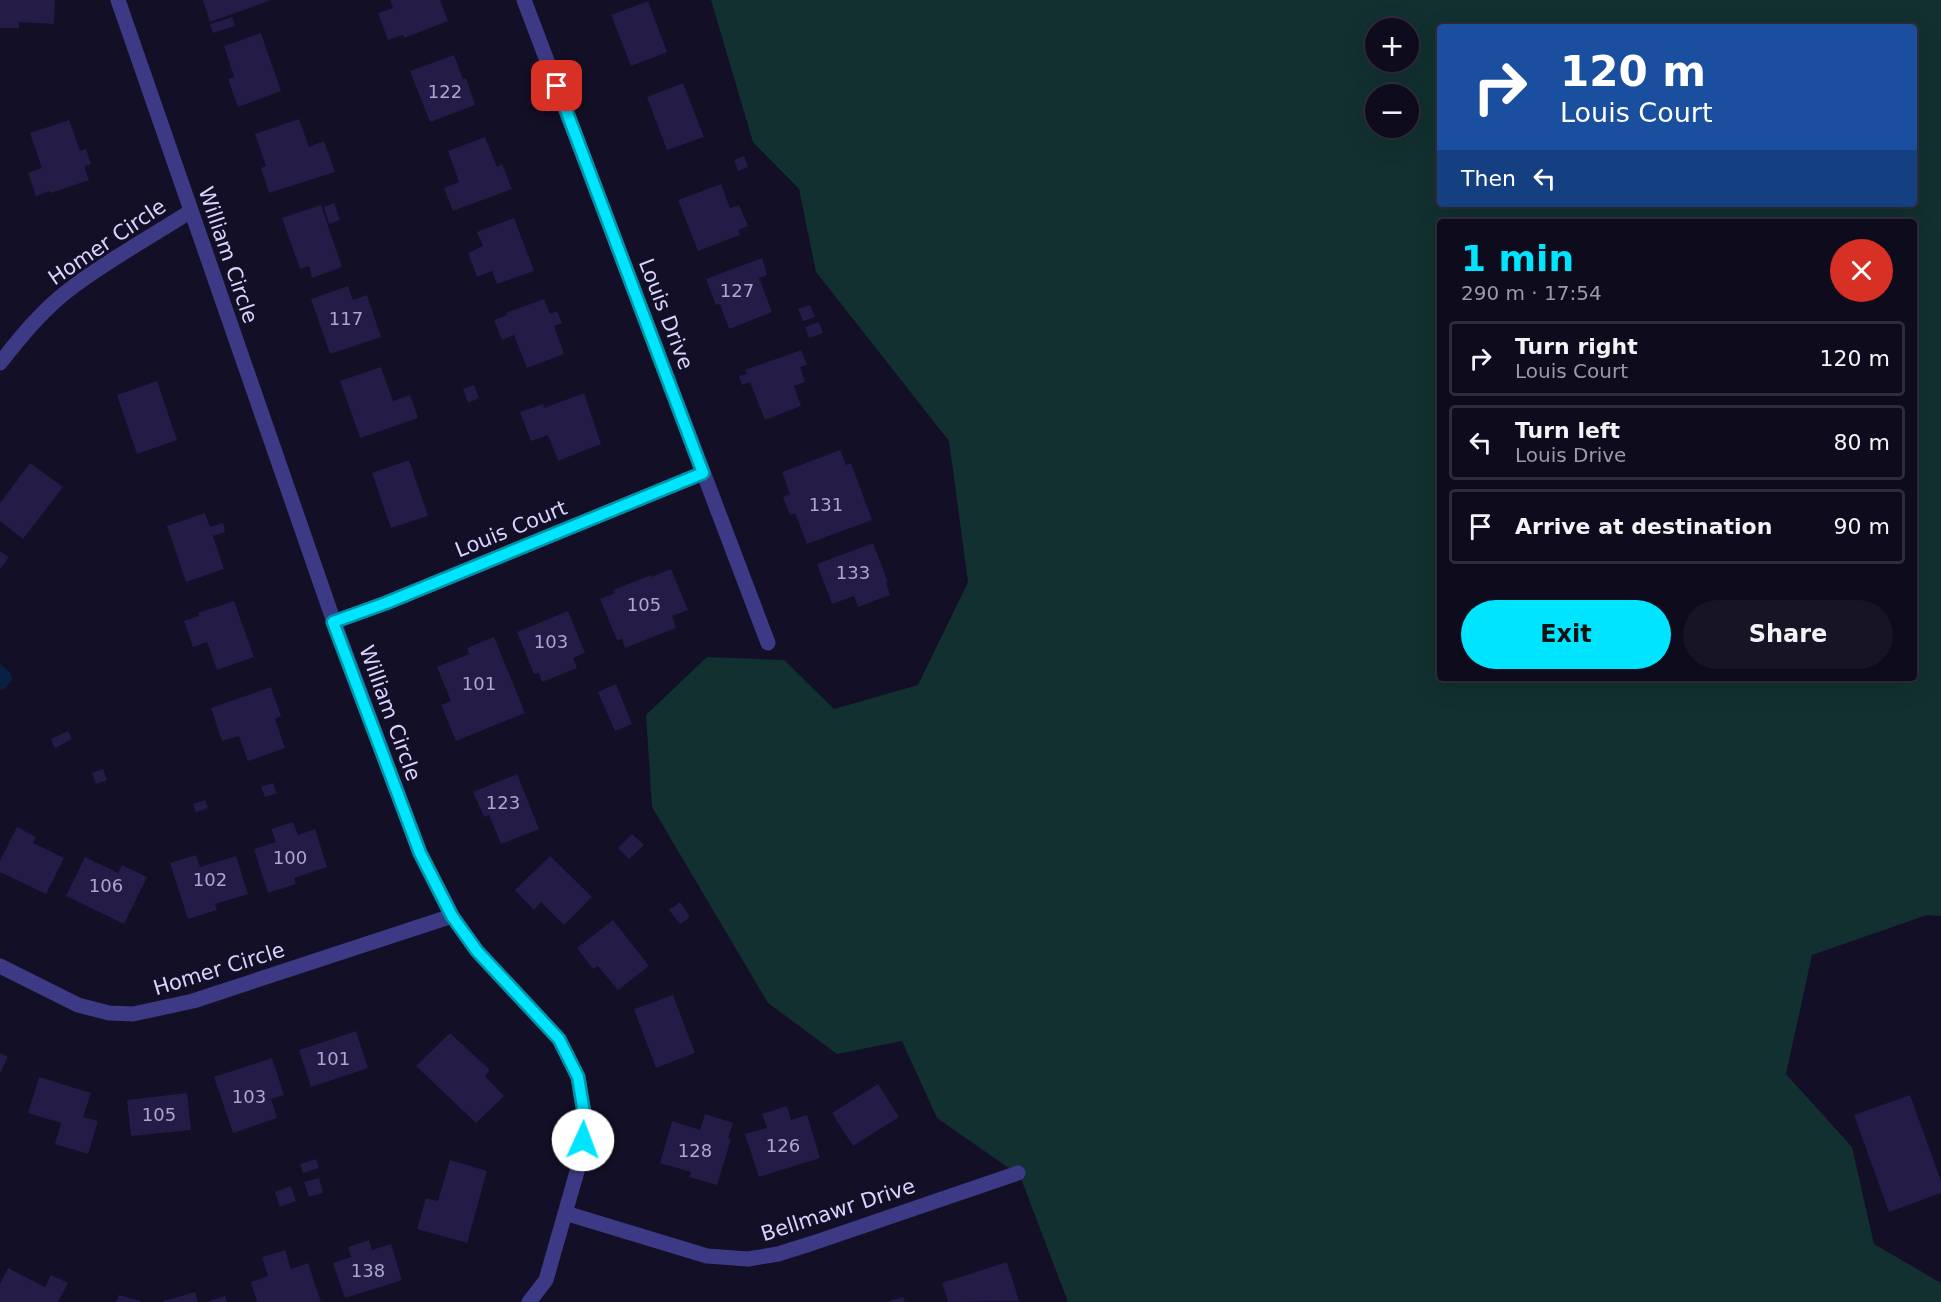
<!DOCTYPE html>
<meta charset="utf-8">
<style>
:root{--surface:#0e0b1c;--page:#171425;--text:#f1f3f6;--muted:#9b9ba3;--line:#2e2b3b;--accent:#00e5ff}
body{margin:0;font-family:"DejaVu Sans",sans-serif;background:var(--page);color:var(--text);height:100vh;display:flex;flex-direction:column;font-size:22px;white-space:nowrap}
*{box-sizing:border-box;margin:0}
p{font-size:20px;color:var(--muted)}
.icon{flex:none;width:33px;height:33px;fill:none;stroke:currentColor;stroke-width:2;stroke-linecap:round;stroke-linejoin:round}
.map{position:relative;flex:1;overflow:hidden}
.details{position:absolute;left:1437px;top:219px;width:480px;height:462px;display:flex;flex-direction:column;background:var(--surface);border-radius:6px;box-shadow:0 6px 24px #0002,0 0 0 2px var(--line)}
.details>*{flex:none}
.guide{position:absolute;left:1437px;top:24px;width:480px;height:183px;border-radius:6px;box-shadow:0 6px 24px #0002,0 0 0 2px var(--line);background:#1a4fa0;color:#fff;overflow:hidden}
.controls{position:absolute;left:1365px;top:18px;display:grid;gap:12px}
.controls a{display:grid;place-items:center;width:54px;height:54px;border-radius:50%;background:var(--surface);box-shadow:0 6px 24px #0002,0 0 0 2px var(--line);font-size:30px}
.pin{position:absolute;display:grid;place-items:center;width:51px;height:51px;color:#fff;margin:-26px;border-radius:12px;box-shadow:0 3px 9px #0006}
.me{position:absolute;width:66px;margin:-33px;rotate:2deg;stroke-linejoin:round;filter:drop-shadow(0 0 4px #0008)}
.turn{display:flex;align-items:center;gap:21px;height:126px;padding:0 24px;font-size:27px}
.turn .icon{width:78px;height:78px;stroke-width:2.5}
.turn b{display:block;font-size:42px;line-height:51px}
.then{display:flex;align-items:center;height:57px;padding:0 24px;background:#0003;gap:12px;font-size:22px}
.round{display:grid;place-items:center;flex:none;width:63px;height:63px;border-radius:32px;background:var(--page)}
.headline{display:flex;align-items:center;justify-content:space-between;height:102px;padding:0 24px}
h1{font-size:36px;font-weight:700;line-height:45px;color:var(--accent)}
.primary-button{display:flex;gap:12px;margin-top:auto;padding:12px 24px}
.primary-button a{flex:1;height:69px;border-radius:36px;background:var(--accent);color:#111;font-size:24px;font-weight:700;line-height:69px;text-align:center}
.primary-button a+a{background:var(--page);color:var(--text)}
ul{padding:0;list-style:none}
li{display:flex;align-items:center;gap:18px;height:75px;margin:0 12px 9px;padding:0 12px;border:3px solid var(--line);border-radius:6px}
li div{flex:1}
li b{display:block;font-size:22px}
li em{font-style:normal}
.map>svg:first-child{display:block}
.green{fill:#12302f;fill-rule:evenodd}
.water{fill:#0a1f44}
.building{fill:#241b47}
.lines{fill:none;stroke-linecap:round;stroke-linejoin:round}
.minor{stroke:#3d3a85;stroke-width:15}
.route-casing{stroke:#0095a6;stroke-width:15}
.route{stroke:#00e5ff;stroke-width:10}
.labels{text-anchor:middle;stroke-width:6;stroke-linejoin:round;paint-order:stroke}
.number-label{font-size:18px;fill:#aca6d1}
.street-label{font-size:21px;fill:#d9d4ff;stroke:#130f26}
</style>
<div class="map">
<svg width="1941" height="1302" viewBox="0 0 1941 1302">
<rect width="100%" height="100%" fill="#130f26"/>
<path class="green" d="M 711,0 L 1941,0 L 1941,916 L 1927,915 L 1812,955 L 1786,1074 L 1852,1147 L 1874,1244 L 1941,1283 L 1941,1302 L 1068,1302 L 1020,1176 L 937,1118 L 902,1041 L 837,1054 L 768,1003 L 652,807 L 646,715 L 707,657 L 784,660 L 834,709 L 918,685 L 968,582 L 949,441 L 816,272 L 799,189 L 753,142 ZM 1440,27 L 1914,27 L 1914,204 L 1440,204 ZM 1376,28 L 1408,28 L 1408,62 L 1376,62 ZM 1376,94 L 1408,94 L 1408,128 L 1376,128 ZM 1440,222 L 1914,222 L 1914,678 L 1440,678 Z"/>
<path class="water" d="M 0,664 L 10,672 L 12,680 L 5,689 L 0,690 Z"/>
<path class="building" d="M 0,0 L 55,0 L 54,24 L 19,22 L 19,28 L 0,28 Z
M 203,0 L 271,0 L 210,22 Z
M 390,0 L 440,0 L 448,21 L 404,38 L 403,35 L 388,40 L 378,13 L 393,8 Z
M 648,1 L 667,52 L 631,66 L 611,15 Z
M 232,17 L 235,26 L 213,33 L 210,24 Z
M 261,33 L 281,91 L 238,107 L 228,79 L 234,77 L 224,46 Z
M 454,55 L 463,79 L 466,78 L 475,105 L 430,122 L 410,71 Z
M 683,83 L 704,137 L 667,150 L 647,97 Z
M 299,119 L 309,147 L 324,141 L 335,172 L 269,193 L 261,168 L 266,166 L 255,134 Z
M 69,120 L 80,151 L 86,149 L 91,164 L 84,166 L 89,180 L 51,193 L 50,191 L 36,196 L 28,173 L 42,168 L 30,133 Z
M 485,137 L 497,167 L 502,164 L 512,189 L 453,211 L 444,188 L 459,182 L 448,151 Z
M 744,156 L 748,167 L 738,171 L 734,160 Z
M 721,184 L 730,208 L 739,205 L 748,226 L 738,230 L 740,235 L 698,251 L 678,200 Z
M 334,203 L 340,220 L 329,224 L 324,207 Z
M 321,205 L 342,267 L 312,278 L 309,266 L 300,269 L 282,218 Z
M 514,218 L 534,271 L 497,284 L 492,271 L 477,277 L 468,253 L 483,246 L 477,232 Z
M 762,258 L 767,275 L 759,278 L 772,312 L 729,329 L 720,304 L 716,305 L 706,279 Z
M 348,286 L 353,300 L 367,295 L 381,337 L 330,354 L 311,299 Z
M 544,299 L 550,314 L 557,311 L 562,323 L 554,326 L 564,354 L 527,368 L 514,335 L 502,340 L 494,320 L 507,315 L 506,313 Z
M 810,305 L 815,317 L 803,321 L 798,309 Z
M 819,322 L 823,333 L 809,338 L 805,327 Z
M 801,350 L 807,365 L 800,367 L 805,382 L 794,386 L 801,406 L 765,420 L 750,382 L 742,385 L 739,376 L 747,374 L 745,370 Z
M 381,367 L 393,401 L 410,395 L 418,418 L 360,438 L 340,381 Z
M 157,381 L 177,440 L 137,454 L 117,395 Z
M 474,385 L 479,398 L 468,403 L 463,389 Z
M 584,393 L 601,444 L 558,461 L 548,435 L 531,441 L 520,412 L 543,404 L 544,408 Z
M 840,450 L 846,465 L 851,463 L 872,520 L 807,544 L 795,513 L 790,515 L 783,497 L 790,494 L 782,472 Z
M 409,460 L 428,516 L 391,528 L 372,473 Z
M 30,463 L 63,487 L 23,539 L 0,521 L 0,503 Z
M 205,513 L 210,527 L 223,523 L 225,532 L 213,536 L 224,569 L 186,582 L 167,526 Z
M 873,543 L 888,582 L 886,583 L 890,595 L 858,607 L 854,596 L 832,604 L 817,564 Z
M 0,551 L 9,557 L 0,569 Z
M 671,569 L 688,610 L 672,616 L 676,628 L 625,648 L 622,639 L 617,640 L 600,599 L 615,593 L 613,590 L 651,575 L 651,577 Z
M 234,601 L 254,657 L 217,670 L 207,642 L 193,647 L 184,621 L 199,616 L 198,613 Z
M 568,611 L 585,653 L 573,658 L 577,668 L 542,682 L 539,673 L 534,674 L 517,632 Z
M 494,637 L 525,713 L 456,741 L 441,705 L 451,701 L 437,667 L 469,654 L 467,648 Z
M 616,684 L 632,724 L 615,731 L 598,692 Z
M 271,687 L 281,716 L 275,719 L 285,748 L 248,761 L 239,736 L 222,741 L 211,708 Z
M 68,731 L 72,739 L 55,748 L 51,739 Z
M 103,769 L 107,780 L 96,784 L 92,773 Z
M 517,774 L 539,829 L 501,844 L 489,815 L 484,817 L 473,792 Z
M 273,783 L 277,793 L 265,797 L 261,787 Z
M 205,800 L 208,808 L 196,812 L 193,804 Z
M 293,822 L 298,835 L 315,829 L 327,867 L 294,878 L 296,884 L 268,893 L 254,849 L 276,842 L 271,829 Z
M 17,827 L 36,837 L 33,843 L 64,858 L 46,894 L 0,872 L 0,861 Z
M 632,834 L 644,845 L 629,859 L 618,848 Z
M 196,855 L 200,867 L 236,856 L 248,894 L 215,904 L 217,910 L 188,919 L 170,863 Z
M 550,856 L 592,897 L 564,925 L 541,902 L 534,910 L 515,890 Z
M 85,857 L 118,873 L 122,865 L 147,877 L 124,924 L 66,896 Z
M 680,902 L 690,917 L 680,924 L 669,910 Z
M 613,920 L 649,966 L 618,990 L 598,966 L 593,969 L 577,948 Z
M 673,995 L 695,1053 L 656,1068 L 634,1009 Z
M 356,1031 L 368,1068 L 311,1087 L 299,1050 Z
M 450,1033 L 490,1070 L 485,1076 L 504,1096 L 476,1123 L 416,1066 Z
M 0,1053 L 8,1057 L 0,1074 Z
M 272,1058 L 284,1095 L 271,1099 L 277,1118 L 233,1133 L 214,1077 Z
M 39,1077 L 91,1093 L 83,1117 L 98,1121 L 88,1154 L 55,1144 L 61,1123 L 28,1113 Z
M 878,1084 L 899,1117 L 853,1146 L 832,1113 Z
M 187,1093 L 191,1130 L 131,1136 L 127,1100 Z
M 1910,1095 L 1941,1181 L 1941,1193 L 1889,1212 L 1854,1115 Z
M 787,1106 L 791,1120 L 807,1115 L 820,1158 L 759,1177 L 745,1134 L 767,1128 L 762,1114 Z
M 705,1114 L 733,1123 L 728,1138 L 731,1139 L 717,1185 L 689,1177 L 691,1172 L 660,1163 L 672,1121 L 700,1130 Z
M 316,1159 L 319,1168 L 303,1173 L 300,1164 Z
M 450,1160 L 487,1171 L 467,1243 L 417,1229 L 426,1198 L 438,1201 Z
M 319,1178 L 323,1193 L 309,1197 L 304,1182 Z
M 291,1186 L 296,1201 L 280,1207 L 275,1192 Z
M 369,1240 L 372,1250 L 391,1244 L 402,1280 L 345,1298 L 333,1263 L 351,1257 L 348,1247 Z
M 285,1250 L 291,1269 L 308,1263 L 321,1302 L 257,1302 L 251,1282 L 268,1276 L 262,1257 Z
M 1007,1262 L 1019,1301 L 948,1302 L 942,1283 Z
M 8,1268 L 45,1287 L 51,1275 L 68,1283 L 58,1302 L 0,1302 L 0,1284 Z
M 195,1292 L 198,1302 L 164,1302 L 164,1301 Z
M 119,1295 L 140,1301 L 140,1302 L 116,1302 Z
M 225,1296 L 227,1302 L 209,1302 L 209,1301 Z
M 903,1297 L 905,1302 L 889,1302 L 889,1301 Z"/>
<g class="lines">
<path class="minor" d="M 118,0 L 334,622 L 420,853 L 452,916 L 477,951 L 559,1039 L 578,1077 L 585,1119 L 580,1161 L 546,1280 L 529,1302
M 524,0 L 768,643
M 0,363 C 22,335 45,307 74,286 C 110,259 152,236 191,211
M 334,622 L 386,603 L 703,473
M 0,966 L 78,1005 L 109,1013 L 133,1014 L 193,1001 L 452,916
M 565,1213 L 707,1256 L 748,1259 L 778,1254 L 813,1243 L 1018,1173"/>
</g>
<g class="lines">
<defs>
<path id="route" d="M 557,86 L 703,473 L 386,603 L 333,622 L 420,853 L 452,916 L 477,951 L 559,1039 L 578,1077 L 585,1119 L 583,1140"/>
</defs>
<use href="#route" class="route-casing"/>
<use href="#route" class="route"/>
</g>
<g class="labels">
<g class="number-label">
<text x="445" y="98">122</text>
<text x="737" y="297">127</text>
<text x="346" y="325">117</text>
<text x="826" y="511">131</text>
<text x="853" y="579">133</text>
<text x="644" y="611">105</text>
<text x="551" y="648">103</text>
<text x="479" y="690">101</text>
<text x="503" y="809">123</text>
<text x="290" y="864">100</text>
<text x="210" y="886">102</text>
<text x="106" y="892">106</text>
<text x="333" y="1065">101</text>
<text x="249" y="1103">103</text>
<text x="159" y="1121">105</text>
<text x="783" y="1152">126</text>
<text x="695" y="1157">128</text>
<text x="368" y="1277">138</text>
</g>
<g class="street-label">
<text transform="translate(107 242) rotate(-34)" y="7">Homer Circle</text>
<text transform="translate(228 255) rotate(71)" y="7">William Circle</text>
<text transform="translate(666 314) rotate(69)" y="7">Louis Drive</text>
<text transform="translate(511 529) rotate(-22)" y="7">Louis Court</text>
<text transform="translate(390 713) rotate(70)" y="7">William Circle</text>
<text transform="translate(219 969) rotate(-17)" y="7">Homer Circle</text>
<text transform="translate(838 1210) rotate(-18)" y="7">Bellmawr Drive</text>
</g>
</g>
</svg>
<div class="controls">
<a>+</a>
<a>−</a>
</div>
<div class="pin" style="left:557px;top:86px;background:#d93025"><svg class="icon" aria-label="arrive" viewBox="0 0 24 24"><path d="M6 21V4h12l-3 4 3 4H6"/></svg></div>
<svg class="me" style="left:583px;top:1140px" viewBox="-20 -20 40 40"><circle r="19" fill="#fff"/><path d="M0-13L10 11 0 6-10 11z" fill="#00e5ff"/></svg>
<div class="guide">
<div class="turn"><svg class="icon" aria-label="right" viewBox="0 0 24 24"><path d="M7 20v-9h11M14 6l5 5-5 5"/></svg><div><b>120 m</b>Louis Court</div></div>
<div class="then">Then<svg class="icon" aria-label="left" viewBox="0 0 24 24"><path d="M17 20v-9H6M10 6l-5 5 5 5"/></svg></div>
</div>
<section class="details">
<div class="headline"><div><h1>1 min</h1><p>290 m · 17:54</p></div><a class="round" style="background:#d93025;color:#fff"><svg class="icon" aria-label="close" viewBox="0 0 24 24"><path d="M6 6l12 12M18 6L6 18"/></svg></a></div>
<ul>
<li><svg class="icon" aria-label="right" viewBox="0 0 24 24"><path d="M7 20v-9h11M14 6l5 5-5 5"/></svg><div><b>Turn right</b><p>Louis Court</p></div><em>120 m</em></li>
<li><svg class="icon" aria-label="left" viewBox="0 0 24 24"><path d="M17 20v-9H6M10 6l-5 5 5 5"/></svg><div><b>Turn left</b><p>Louis Drive</p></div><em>80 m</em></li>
<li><svg class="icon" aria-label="arrive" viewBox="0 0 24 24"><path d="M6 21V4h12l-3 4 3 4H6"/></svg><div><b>Arrive at destination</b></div><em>90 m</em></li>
</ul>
<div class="primary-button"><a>Exit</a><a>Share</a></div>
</section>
</div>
